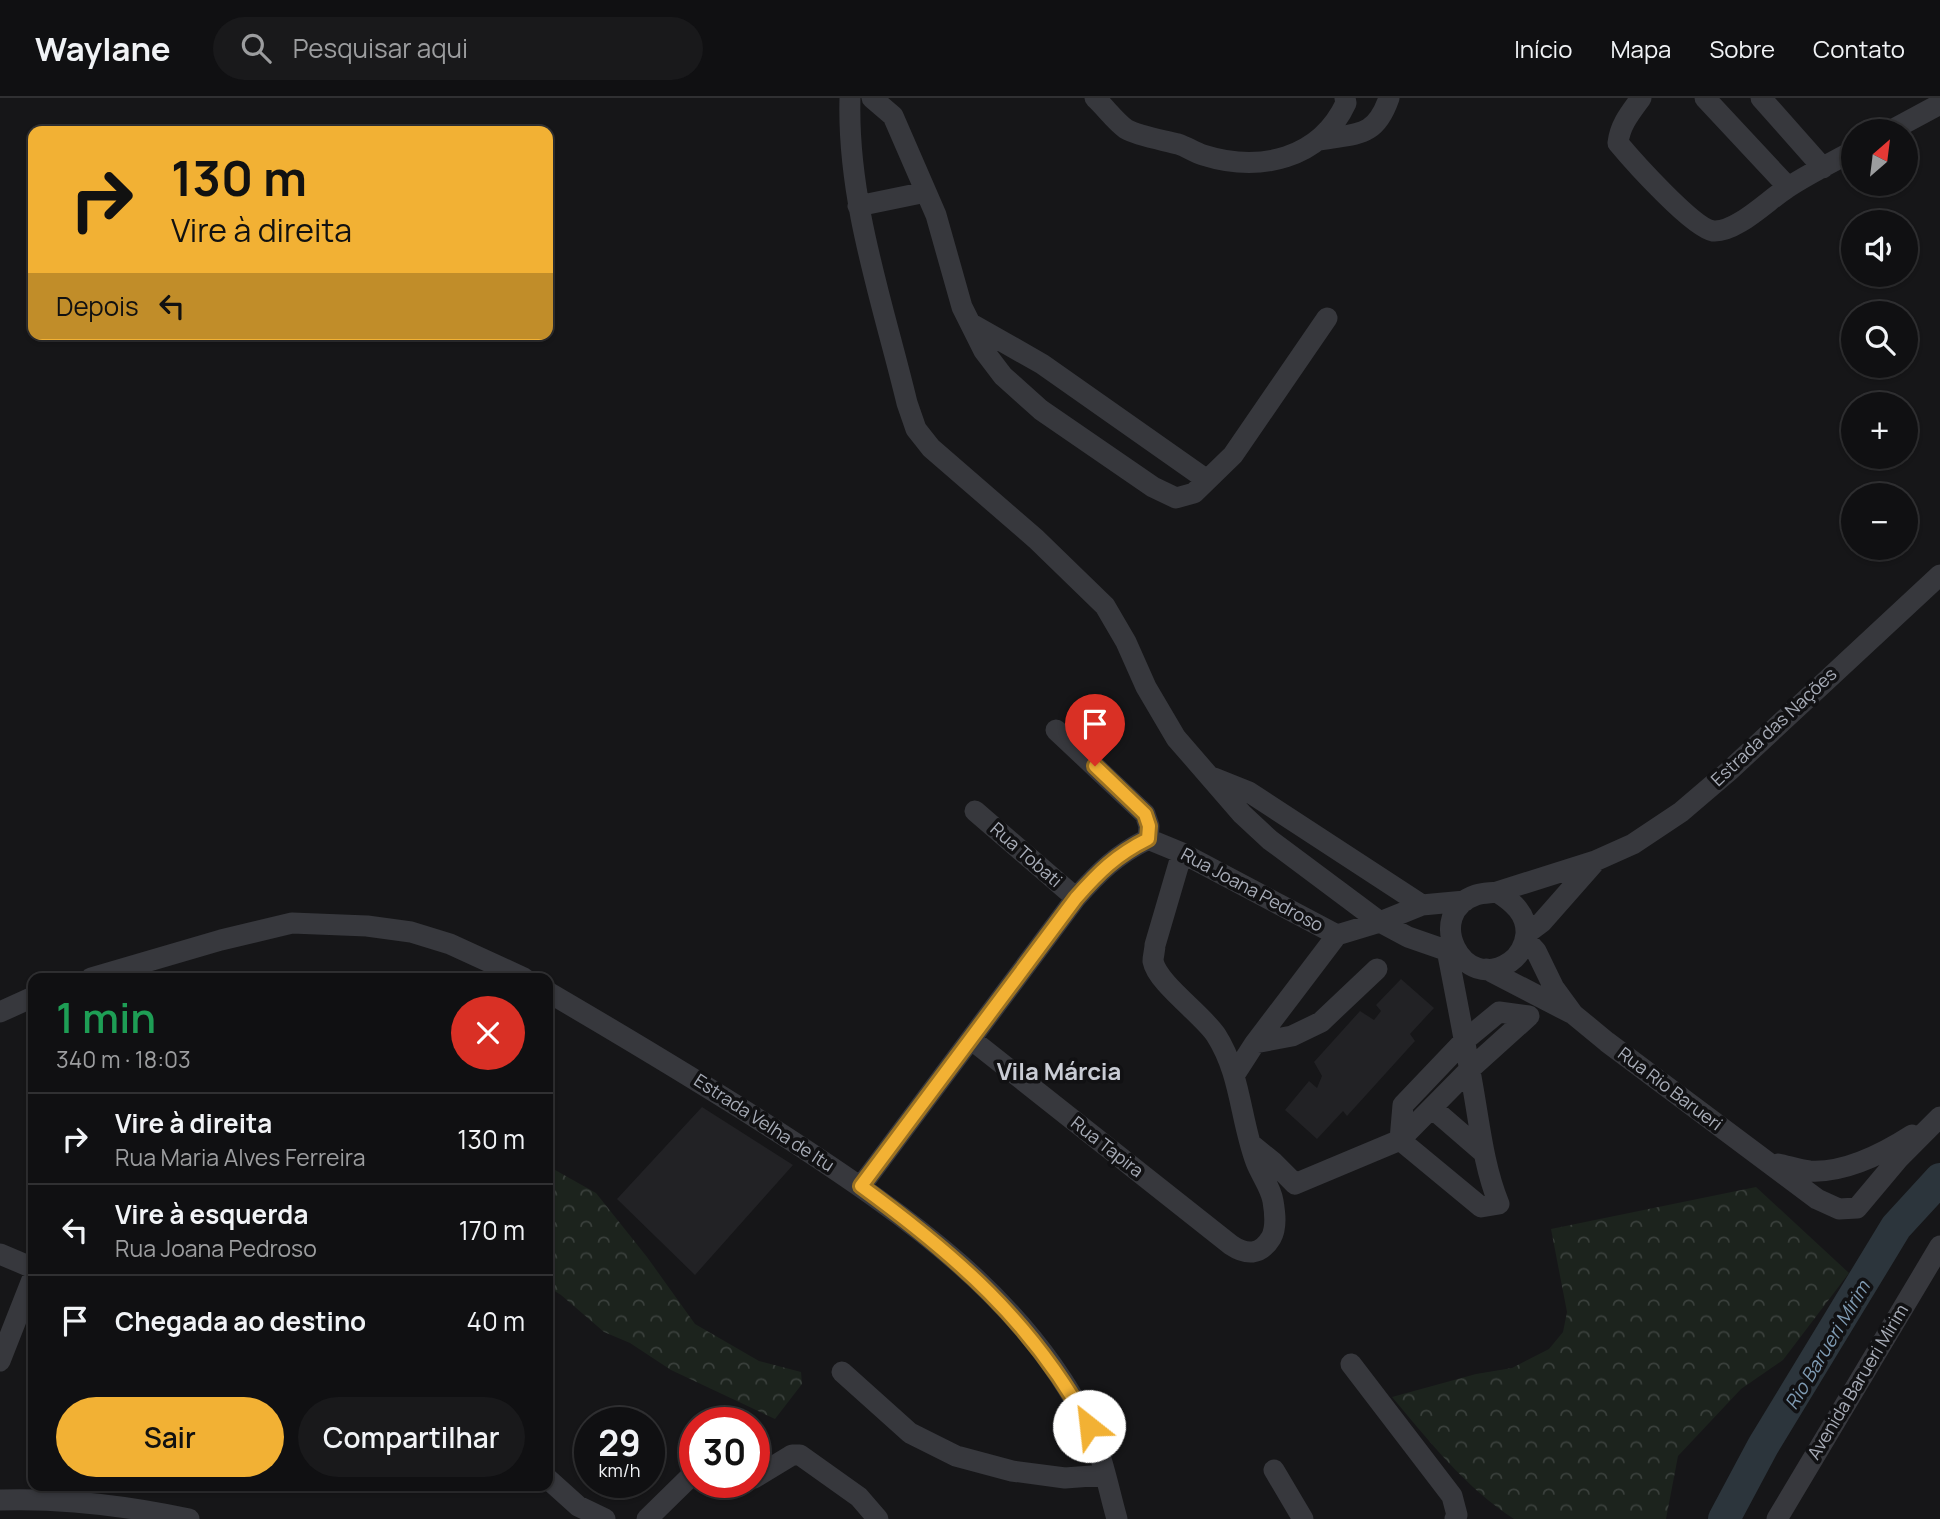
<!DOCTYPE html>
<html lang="pt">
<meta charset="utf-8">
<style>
:root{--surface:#101012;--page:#19191b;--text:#f1f3f6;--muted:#9c9d9f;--line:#303032;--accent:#f2b134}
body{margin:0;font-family:Manrope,sans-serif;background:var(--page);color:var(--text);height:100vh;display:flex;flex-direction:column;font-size:26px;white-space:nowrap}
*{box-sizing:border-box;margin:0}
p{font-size:23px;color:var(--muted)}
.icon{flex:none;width:38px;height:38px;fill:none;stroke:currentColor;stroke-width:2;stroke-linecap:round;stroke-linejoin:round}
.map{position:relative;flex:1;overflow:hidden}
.sheet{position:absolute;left:28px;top:875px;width:525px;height:518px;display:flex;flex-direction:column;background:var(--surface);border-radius:14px;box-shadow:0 2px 5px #0004,0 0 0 2px var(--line)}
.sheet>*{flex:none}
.hud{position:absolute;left:28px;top:28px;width:525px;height:214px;border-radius:14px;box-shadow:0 2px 5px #0004,0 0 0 2px var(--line);background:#f2b134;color:#111;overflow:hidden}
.needle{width:46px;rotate:28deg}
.fabs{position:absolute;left:1841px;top:21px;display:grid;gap:14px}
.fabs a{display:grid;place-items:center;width:77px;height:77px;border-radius:50%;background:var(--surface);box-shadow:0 2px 5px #0004,0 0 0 2px var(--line);font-size:35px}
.speed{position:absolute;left:574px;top:1309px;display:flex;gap:14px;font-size:35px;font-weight:700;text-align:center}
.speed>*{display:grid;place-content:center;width:91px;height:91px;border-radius:50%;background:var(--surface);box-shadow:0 2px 5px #0004,0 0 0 2px var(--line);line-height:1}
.speed small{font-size:18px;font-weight:400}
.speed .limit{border:10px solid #d22;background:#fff;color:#111}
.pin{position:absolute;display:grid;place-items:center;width:60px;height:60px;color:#fff;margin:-72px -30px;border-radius:50% 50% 50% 0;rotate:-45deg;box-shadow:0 0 7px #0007}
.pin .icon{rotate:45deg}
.me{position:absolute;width:77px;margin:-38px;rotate:331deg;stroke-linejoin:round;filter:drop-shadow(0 0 5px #0008)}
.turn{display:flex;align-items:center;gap:24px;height:147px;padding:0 28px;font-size:32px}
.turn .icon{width:91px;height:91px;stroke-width:2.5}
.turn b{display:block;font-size:49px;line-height:60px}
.then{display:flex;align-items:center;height:66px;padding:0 28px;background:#0003;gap:14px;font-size:26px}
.round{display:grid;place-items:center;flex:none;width:74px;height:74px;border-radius:37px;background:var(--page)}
.head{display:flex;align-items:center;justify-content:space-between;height:119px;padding:0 28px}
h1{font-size:42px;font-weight:600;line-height:52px;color:#1e9e55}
.action{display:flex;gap:14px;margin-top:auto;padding:14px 28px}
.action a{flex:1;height:80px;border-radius:42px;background:var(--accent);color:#111;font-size:28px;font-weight:600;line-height:80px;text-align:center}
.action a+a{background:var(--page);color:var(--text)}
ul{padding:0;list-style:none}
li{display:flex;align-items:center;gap:21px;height:91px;padding:0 28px;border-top:2px solid var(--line)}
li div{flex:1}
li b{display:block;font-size:26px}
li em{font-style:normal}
header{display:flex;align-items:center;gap:42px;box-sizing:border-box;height:98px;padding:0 35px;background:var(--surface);border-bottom:2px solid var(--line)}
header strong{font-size:33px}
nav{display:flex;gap:38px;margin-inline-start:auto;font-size:24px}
.search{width:490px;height:63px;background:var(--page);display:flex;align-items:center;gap:18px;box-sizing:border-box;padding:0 24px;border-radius:38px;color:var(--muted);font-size:26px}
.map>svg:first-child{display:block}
.built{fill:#222225}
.forest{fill:url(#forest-crowns)}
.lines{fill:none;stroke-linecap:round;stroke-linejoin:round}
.river{stroke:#2c353c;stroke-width:32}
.minor{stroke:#37383d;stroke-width:21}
.route-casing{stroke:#9d7322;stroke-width:18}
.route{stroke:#f2b134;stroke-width:12}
.labels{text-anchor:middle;stroke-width:7;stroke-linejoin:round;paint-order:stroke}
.street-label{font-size:18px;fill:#a8adb8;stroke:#111113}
.water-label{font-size:19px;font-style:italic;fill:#7f9bb3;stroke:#111113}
.district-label{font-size:24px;font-weight:bold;fill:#c9ccd4;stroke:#111113}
</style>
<header>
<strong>Waylane</strong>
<div class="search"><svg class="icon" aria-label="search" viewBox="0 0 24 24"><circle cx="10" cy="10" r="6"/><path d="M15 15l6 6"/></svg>Pesquisar aqui</div>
<nav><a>Início</a><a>Mapa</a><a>Sobre</a><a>Contato</a></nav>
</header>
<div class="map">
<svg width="1940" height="1421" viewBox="0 0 1940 1421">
<defs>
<pattern id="forest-crowns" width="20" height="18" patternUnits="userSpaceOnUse" patternTransform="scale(1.75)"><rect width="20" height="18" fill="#1c231d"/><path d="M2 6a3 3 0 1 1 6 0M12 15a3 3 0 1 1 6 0" fill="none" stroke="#3a403c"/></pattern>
</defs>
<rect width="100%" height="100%" fill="#161618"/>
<path class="built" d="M 1401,881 L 1434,910 L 1410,936 L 1415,943 L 1347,1018 L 1343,1013 L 1317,1041 L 1285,1012 L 1309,983 L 1317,990 L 1322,978 L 1314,964 L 1360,913 L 1374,922 L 1381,913 L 1376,907 Z
M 702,1009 L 793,1067 L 695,1177 L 617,1101 Z"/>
<path class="forest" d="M 548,1068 L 596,1095 L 647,1159 L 695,1226 L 759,1263 L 801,1274 L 802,1286 L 775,1321 L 671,1272 L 630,1245 L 604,1234 L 561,1197 L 548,1189 Z
M 1756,1089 L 1849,1175 L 1783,1262 L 1741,1291 L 1678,1358 L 1666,1421 L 1514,1421 C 1466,1390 1428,1342 1392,1299 L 1476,1276 L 1512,1270 L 1549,1251 L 1563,1234 L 1567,1214 L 1551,1131 Z"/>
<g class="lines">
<path class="river" d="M 1724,1421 L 1763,1348 L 1896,1129 L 1940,1081"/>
<path class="minor" d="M 850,0 C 847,104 883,205 907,305 L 916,331 L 931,350 L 1036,441 L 1105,508 L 1126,544 L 1146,589 L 1176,640 L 1242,716 L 1270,742 L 1380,824 L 1408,839 L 1457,856
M 872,0 L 893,18 L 936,117 L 962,209 L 984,253 L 1003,278 L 1041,312 L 1153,389 L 1176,400 L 1194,395 L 1233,357 L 1327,220
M 1095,0 C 1105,9 1115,23 1126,31 C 1138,38 1163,42 1178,46 C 1187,49 1194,54 1203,57 C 1260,75 1320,61 1346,5 L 1345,0
M 1641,0 C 1630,15 1620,27 1618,45 C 1633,63 1693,130 1713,133 C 1736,135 1768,102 1787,90 C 1808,76 1831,65 1853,53
M 1705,0 L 1788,89
M 1761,0 L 1823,70
M 1890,33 L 1940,6
M 1320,42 C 1358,35 1375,40 1389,0
M 858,108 L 926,94
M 970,225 L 1042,266 L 1207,382
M 1056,632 L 1145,716 L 1149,728 L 1148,741
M 1214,680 L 1249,694 L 1422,807
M 975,713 L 1076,800
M 1148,741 L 1182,755 L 1337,837
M 1497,794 L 1595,763 L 1633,746 L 1681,714 L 1729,673 L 1940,477
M 1497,794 C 1513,804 1527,816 1526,836 C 1525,847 1519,858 1510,864 C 1462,897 1423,815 1476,797 C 1482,795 1491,795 1497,794 Z
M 1526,836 L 1542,824 L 1594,765
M 1525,841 L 1536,853 L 1554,890 L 1573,916 L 1607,944 L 1817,1101 L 1839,1111 L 1857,1110 L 1899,1060 L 1940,1019
M 1447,852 C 1456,898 1465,944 1473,990 C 1480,1030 1484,1069 1499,1106 L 1481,1109 L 1400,1042 L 1403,1007 L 1464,943 L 1499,914 L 1529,918
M 1486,871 L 1571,915
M 91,880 L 221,842 L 292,825 L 367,828 L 411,834 L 450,846 L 524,880
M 548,894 C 630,942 712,991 792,1043 C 905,1117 1025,1200 1087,1325 C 1102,1355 1108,1389 1117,1421
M 0,914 L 33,899
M 972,942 L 1231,1147 C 1246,1157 1260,1158 1271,1140 C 1277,1129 1275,1115 1273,1103 C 1271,1090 1261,1077 1256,1064 C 1240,1021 1241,976 1216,937 C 1202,916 1157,885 1153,863 C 1153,858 1155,852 1155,847 L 1182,755
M 1255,945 L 1292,938 L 1321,924 L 1377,871
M 1235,976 L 1255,945 L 1337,837 L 1380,824 L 1422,807 L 1465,803
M 1432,1010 L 1484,1055
M 1252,1047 L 1273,1064 L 1295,1086 L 1400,1042 L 1468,973 L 1529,918
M 1778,1066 C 1788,1068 1799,1072 1810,1073 C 1845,1075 1884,1055 1912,1037
M 861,1088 L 1076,800 C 1099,774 1116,757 1148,741
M 0,1156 L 33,1170
M 0,1263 L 33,1179
M 1351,1266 L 1452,1398 L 1457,1417 L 1455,1421
M 842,1274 L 910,1335 L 956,1358 L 1012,1373 L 1065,1380 L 1105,1377
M 1274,1372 L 1303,1421
M 754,1380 L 792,1357 L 800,1357 L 859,1399 L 878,1421
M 548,1381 L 578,1408 L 605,1421
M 0,1402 C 63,1400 128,1408 189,1421
M 647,1421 L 695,1374
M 1777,1421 L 1940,1148"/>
</g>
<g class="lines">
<defs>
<path id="route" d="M 1089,1328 C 1033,1224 954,1156 861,1088 L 1076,800 C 1099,774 1116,757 1148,741 L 1149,728 L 1145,716 L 1095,668"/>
</defs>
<use href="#route" class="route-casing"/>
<use href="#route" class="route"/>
</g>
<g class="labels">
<g class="street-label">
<text transform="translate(1774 629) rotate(-43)" y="6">Estrada das Nações</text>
<text transform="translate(1026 757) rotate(41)" y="6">Rua Tobati</text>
<text transform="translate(1252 792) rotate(28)" y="6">Rua Joana Pedroso</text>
<text transform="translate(1670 991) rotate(37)" y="6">Rua Rio Barueri</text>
<text transform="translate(764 1025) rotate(33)" y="6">Estrada Velha de Itu</text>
<text transform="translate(1107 1049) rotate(38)" y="6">Rua Tapira</text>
<text transform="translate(1858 1284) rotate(-59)" y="6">Avenida Barueri Mirim</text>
</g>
<g class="water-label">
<text transform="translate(1827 1247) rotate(-59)" y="7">Rio Barueri Mirim</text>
</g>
<g class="district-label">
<text x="1059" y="982">Vila Márcia</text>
</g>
</g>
</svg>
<div class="fabs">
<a><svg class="needle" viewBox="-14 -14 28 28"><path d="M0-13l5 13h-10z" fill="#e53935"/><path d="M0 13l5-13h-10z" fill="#9c9d9f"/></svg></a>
<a><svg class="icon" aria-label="sound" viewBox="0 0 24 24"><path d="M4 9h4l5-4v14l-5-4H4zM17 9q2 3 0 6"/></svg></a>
<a><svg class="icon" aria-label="search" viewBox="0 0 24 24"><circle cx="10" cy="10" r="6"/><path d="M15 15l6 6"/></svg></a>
<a>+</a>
<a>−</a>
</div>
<div class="speed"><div>29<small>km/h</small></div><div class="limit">30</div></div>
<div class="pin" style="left:1095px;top:668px;background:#d93025"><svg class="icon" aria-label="arrive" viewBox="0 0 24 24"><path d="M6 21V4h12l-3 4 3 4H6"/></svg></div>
<svg class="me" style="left:1089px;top:1328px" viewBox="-20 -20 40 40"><circle r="19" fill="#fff"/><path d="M0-13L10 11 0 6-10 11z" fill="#f2b134"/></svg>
<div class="hud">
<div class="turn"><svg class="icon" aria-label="right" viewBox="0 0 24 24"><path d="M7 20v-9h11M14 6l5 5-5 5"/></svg><div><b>130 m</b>Vire à direita</div></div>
<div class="then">Depois<svg class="icon" aria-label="left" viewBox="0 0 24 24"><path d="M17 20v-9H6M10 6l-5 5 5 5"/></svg></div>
</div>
<section class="sheet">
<div class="head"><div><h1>1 min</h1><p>340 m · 18:03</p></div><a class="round" style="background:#d93025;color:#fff"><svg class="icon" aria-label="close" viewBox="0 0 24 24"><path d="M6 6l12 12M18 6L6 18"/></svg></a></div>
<ul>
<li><svg class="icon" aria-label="right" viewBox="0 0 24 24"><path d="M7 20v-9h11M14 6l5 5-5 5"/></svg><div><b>Vire à direita</b><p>Rua Maria Alves Ferreira</p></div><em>130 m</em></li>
<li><svg class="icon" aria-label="left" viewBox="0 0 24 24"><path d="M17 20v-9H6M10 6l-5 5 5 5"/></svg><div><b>Vire à esquerda</b><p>Rua Joana Pedroso</p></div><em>170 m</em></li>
<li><svg class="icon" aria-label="arrive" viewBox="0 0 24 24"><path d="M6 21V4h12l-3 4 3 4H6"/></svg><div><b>Chegada ao destino</b></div><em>40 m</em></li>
</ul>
<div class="action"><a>Sair</a><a>Compartilhar</a></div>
</section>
</div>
